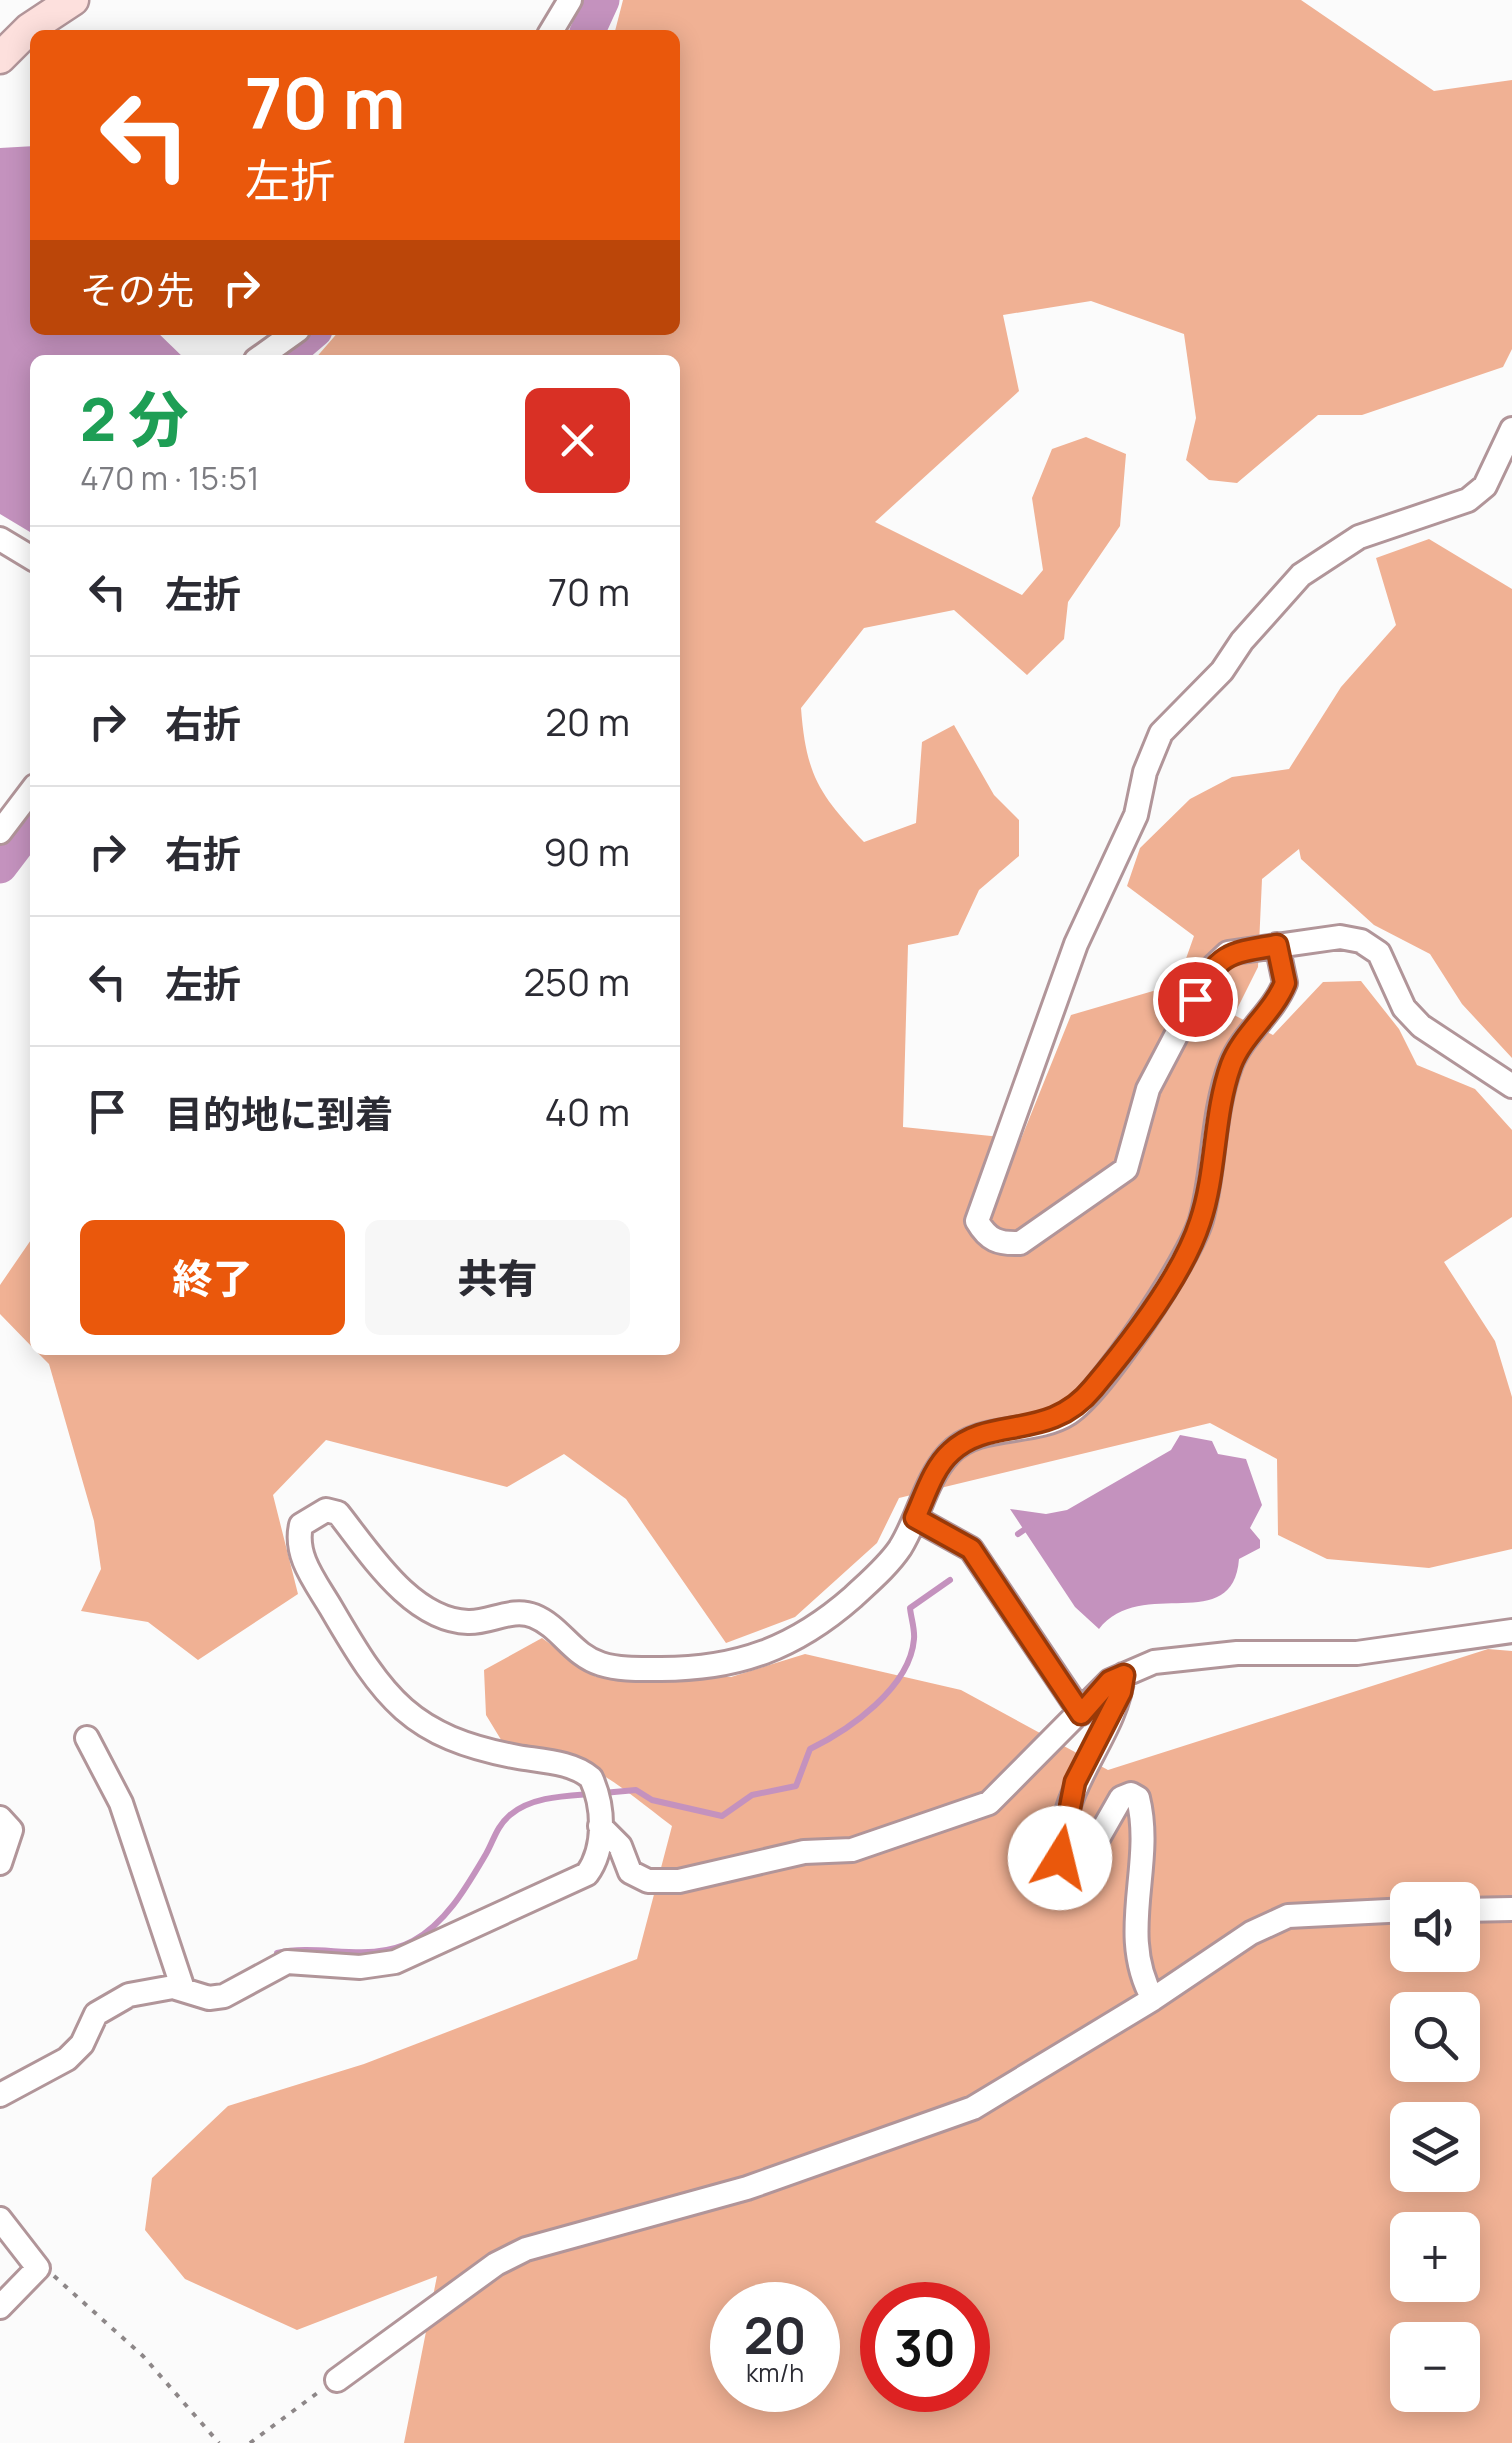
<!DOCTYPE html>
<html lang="ja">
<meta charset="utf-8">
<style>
:root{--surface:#fff;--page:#f7f7f7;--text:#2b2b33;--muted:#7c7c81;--line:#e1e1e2;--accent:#ea580c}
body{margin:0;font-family:Manrope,"Noto Sans JP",sans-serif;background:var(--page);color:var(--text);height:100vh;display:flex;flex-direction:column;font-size:38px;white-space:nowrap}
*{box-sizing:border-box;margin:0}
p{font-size:32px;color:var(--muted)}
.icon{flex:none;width:55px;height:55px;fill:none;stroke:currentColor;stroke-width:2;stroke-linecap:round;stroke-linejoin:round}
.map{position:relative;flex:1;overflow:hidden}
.details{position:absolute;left:30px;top:355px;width:650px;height:1000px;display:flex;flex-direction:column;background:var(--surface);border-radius:15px;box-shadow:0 5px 25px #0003}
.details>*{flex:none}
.banner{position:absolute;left:30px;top:30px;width:650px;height:305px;border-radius:15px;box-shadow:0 5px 25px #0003;background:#ea580c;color:#fff;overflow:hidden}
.buttons{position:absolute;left:1390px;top:1882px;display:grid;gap:20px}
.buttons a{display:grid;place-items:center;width:90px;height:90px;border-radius:15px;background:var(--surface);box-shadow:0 5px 25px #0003;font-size:50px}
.speed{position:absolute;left:710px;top:2282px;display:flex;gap:20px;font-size:50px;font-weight:700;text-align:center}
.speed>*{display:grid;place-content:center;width:130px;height:130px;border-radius:50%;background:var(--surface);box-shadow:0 5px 25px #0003;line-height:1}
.speed small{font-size:25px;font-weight:400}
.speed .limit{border:15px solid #d22;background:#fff;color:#111}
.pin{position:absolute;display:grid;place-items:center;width:85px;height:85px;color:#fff;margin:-42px;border:5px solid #fff;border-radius:50%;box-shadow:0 2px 10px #0007}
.me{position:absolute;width:110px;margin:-55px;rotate:9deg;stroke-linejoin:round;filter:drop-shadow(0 0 8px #0008)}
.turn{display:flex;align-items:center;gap:35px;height:210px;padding:0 50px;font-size:45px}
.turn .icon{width:130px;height:130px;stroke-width:2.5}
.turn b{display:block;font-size:70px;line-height:85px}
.then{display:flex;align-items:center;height:95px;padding:0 50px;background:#0003;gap:20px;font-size:38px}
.round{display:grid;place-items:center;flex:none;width:105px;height:105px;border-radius:15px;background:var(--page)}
.overview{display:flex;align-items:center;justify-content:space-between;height:170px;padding:0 50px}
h1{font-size:60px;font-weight:800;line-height:75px;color:#1e9e55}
.primary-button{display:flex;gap:20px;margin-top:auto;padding:20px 50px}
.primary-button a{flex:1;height:115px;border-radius:15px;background:var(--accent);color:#fff;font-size:40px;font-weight:800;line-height:115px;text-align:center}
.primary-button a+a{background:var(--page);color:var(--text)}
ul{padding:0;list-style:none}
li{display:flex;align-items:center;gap:30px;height:130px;padding:0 50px;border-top:2px solid var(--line)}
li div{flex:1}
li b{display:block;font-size:38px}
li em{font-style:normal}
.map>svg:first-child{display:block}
.forest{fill:#f0b194;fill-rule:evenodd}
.water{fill:#c492be}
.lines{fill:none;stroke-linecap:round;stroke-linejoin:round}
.stream{stroke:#c492be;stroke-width:6}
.river{stroke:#c492be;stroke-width:35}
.street-casing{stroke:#b19599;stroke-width:28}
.secondary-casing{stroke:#b19599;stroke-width:35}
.path{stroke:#8d8788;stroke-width:4;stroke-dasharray:5 8;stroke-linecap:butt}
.street{stroke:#fff;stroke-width:22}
.secondary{stroke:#fde0dd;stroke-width:30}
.route-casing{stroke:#983908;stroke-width:25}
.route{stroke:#ea580c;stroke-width:18}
</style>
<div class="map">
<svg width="1512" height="2443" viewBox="0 0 1512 2443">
<rect width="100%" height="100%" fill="#fbfbfb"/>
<path class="forest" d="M 623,0 L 1301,0 L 1434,91 L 1512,80 L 1512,349 L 1503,367 L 1362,415 L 1318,415 L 1237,483 L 1209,480 L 1186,460 L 1196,418 L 1184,334 L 1091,301 L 1003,315 L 1019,391 L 875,522 L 1022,595 L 1043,570 L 1032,498 L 1052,449 L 1086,437 L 1126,454 L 1120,526 L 1068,602 L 1064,639 L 1027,675 L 954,610 L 864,628 L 801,708 C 806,775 819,794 864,842 L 916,823 L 922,742 L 954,725 L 994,795 L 1019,820 L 1019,856 L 979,890 L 958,935 L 908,945 L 903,1127 L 1021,1139 L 1071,1015 L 1177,984 L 1194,936 L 1127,886 L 1140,848 L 1190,799 L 1232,777 L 1289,769 L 1341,687 L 1396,625 L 1376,558 L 1429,539 L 1512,589 L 1512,1058 L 1462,1004 L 1430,954 L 1374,925 L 1301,859 L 1299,849 L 1262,879 L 1258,967 L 1234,1015 L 1273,1035 L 1323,982 L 1361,981 L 1399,1029 L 1417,1065 L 1475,1089 L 1512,1130 L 1512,1217 L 1444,1262 L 1495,1341 L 1512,1397 L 1512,1549 L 1429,1568 L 1327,1559 L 1278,1535 L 1277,1459 L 1210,1423 L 899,1498 L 877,1543 L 795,1617 L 726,1643 L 626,1499 L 564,1454 L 507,1487 L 326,1440 L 273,1495 L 298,1594 L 198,1660 L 148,1622 L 81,1611 L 101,1569 L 94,1521 L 49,1364 L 35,1350 L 675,1350 L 675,360 L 314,360 L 340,330 L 675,330 L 675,35 L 614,35 Z
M 35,1234 L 35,1350 L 0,1314 L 0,1285 Z
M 542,1638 L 596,1677 L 731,1677 L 805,1654 L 961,1690 L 1108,1770 L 1488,1649 L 1512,1651 L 1512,2443 L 404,2443 L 437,2276 L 297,2330 L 185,2279 L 145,2230 L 152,2178 L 228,2106 L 364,2064 L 637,1959 L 672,1826 C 604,1774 589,1757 503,1743 L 486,1715 L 484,1670 ZM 1408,1900 L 1462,1900 L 1462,1955 L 1408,1955 ZM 1408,2010 L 1462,2010 L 1462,2065 L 1408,2065 ZM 1408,2120 L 1462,2120 L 1462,2175 L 1408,2175 ZM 1408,2230 L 1462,2230 L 1462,2285 L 1408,2285 ZM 732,2305 L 818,2305 L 818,2390 L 732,2390 ZM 882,2305 L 968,2305 L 968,2390 L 882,2390 ZM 1408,2340 L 1462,2340 L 1462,2395 L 1408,2395 Z"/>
<path class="water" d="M 35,146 L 35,330 L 155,330 L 186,360 L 35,360 L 35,535 L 0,514 L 0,148 Z
M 1180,1435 L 1212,1441 L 1218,1454 L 1246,1459 L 1262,1505 L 1250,1528 L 1260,1540 L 1260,1548 L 1239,1559 C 1233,1637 1141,1575 1099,1629 L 1075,1607 L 1010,1509 L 1046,1514 L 1067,1510 L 1171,1450 Z"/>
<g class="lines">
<path class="stream" d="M 1018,1534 L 1031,1525
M 603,1793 L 636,1790 L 652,1800 L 722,1816 L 752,1795 L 796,1786 L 810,1749 C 849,1730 910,1688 914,1639 C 915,1629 911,1618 910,1608 L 950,1580
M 277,1953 C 321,1943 371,1964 413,1941 C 447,1922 467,1886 486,1854 C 494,1840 496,1827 510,1815 C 531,1797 564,1796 590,1794"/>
<path class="river" d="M 586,35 L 602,0
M 280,360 L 315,330
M 0,866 L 35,820"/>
<defs>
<path id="street" d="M 549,35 L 570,0
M 256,360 L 298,330
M 1512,429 L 1485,486 L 1468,500 L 1359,537 L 1301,575 L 1242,641 L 1222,671 L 1161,733 L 1145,772 L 1136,815 L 1076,944 L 977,1221 C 988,1240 998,1244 1020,1243 L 1126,1169 L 1148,1089 L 1211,969 L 1228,953 L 1340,937 L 1361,941 L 1379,953 L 1404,1008 L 1421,1026 L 1512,1086
M 0,539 L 35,560
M 0,832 L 35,786
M 915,1518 L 971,1549 L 1081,1713
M 1123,1675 C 1114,1745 1050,1790 1063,1873 L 1077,1875 L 1121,1798 L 1131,1794 L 1138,1798 C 1155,1866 1116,1933 1153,1999
M 87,1738 L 121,1803 L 183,1989
M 0,1818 L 11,1830 L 0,1863
M 600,1826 L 620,1846 L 630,1872 L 648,1881 L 679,1881 L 804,1852 L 852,1850 L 989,1803 L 1110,1681 L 1154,1662 L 1237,1653 L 1357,1653 L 1512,1631
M 1462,1910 L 1512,1909
M 0,2095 L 67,2059 L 82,2044 L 96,2014 L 129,1995 L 173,1987 L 209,1998 L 224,1996 L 287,1962 L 360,1967 L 395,1962 L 587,1874 C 606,1848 604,1806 591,1778 C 573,1762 542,1761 518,1757 C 410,1737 384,1699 331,1608 C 315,1581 294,1556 301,1525 L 326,1510 L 338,1513 C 369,1552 411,1620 468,1622 C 490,1623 512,1607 534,1616 C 561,1627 572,1655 601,1664 C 620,1670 641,1669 661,1669 C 738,1669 795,1648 853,1597 C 869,1582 888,1566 900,1548 C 919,1518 925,1480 949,1454 C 978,1422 1034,1436 1069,1413 C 1103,1390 1189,1260 1201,1220 C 1215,1170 1212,1113 1231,1064 C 1243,1034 1273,1013 1285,983 L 1277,945
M 0,2219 L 38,2268 L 0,2307
M 337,2380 L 496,2264 L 526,2249 L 747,2188 L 973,2108 L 1153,1999 L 1251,1933 L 1288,1916 L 1408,1910"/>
<path id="secondary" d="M 0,58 L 29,29 L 73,0"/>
</defs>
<use href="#street" class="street-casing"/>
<use href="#secondary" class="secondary-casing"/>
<path class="path" d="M 54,2276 L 143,2356 L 219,2443
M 250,2443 L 320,2391"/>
<use href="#street" class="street"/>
<use href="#secondary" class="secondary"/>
</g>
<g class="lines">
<defs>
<path id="route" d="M 1060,1858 L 1075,1782 L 1121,1692 L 1124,1675 L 1110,1681 L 1081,1714 L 971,1549 L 915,1518 C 925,1496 933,1468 951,1452 C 990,1415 1049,1442 1093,1388 C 1129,1345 1183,1275 1200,1222 C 1217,1172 1213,1115 1231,1065 C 1242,1035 1273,1013 1285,983 L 1277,945 C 1228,953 1219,953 1195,999"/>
</defs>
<use href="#route" class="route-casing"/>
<use href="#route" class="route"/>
</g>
</svg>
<div class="buttons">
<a><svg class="icon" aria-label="sound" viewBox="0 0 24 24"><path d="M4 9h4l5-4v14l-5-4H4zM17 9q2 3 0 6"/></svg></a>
<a><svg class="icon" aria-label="search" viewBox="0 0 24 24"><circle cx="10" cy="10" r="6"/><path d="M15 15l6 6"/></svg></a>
<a><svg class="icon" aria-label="layers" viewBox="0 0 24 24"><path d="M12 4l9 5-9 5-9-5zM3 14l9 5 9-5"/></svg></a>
<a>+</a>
<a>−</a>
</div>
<div class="speed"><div>20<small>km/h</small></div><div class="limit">30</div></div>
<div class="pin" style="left:1195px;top:999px;background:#d93025"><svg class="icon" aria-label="arrive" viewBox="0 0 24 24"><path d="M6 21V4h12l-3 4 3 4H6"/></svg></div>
<svg class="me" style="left:1060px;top:1858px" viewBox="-20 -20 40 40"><circle r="19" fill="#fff"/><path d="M0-13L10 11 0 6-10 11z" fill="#ea580c"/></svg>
<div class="banner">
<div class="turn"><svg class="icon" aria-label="left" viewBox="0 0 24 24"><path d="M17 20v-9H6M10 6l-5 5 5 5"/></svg><div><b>70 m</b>左折</div></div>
<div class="then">その先<svg class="icon" aria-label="right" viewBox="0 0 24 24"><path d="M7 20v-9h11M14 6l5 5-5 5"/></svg></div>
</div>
<section class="details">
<div class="overview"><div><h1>2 分</h1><p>470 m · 15:51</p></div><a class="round" style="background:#d93025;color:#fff"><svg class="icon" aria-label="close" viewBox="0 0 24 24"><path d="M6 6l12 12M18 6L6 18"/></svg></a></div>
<ul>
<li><svg class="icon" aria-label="left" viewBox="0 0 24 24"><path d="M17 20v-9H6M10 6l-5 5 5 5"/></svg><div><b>左折</b></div><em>70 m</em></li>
<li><svg class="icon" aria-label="right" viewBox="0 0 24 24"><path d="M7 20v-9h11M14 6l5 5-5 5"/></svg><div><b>右折</b></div><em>20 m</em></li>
<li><svg class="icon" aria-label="right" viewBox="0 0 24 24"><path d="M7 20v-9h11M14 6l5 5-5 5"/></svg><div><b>右折</b></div><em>90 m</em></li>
<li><svg class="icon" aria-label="left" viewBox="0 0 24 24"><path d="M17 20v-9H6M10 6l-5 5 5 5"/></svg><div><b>左折</b></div><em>250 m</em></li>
<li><svg class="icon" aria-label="arrive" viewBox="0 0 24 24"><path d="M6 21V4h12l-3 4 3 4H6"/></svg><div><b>目的地に到着</b></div><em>40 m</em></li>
</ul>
<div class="primary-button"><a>終了</a><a>共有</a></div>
</section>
</div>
